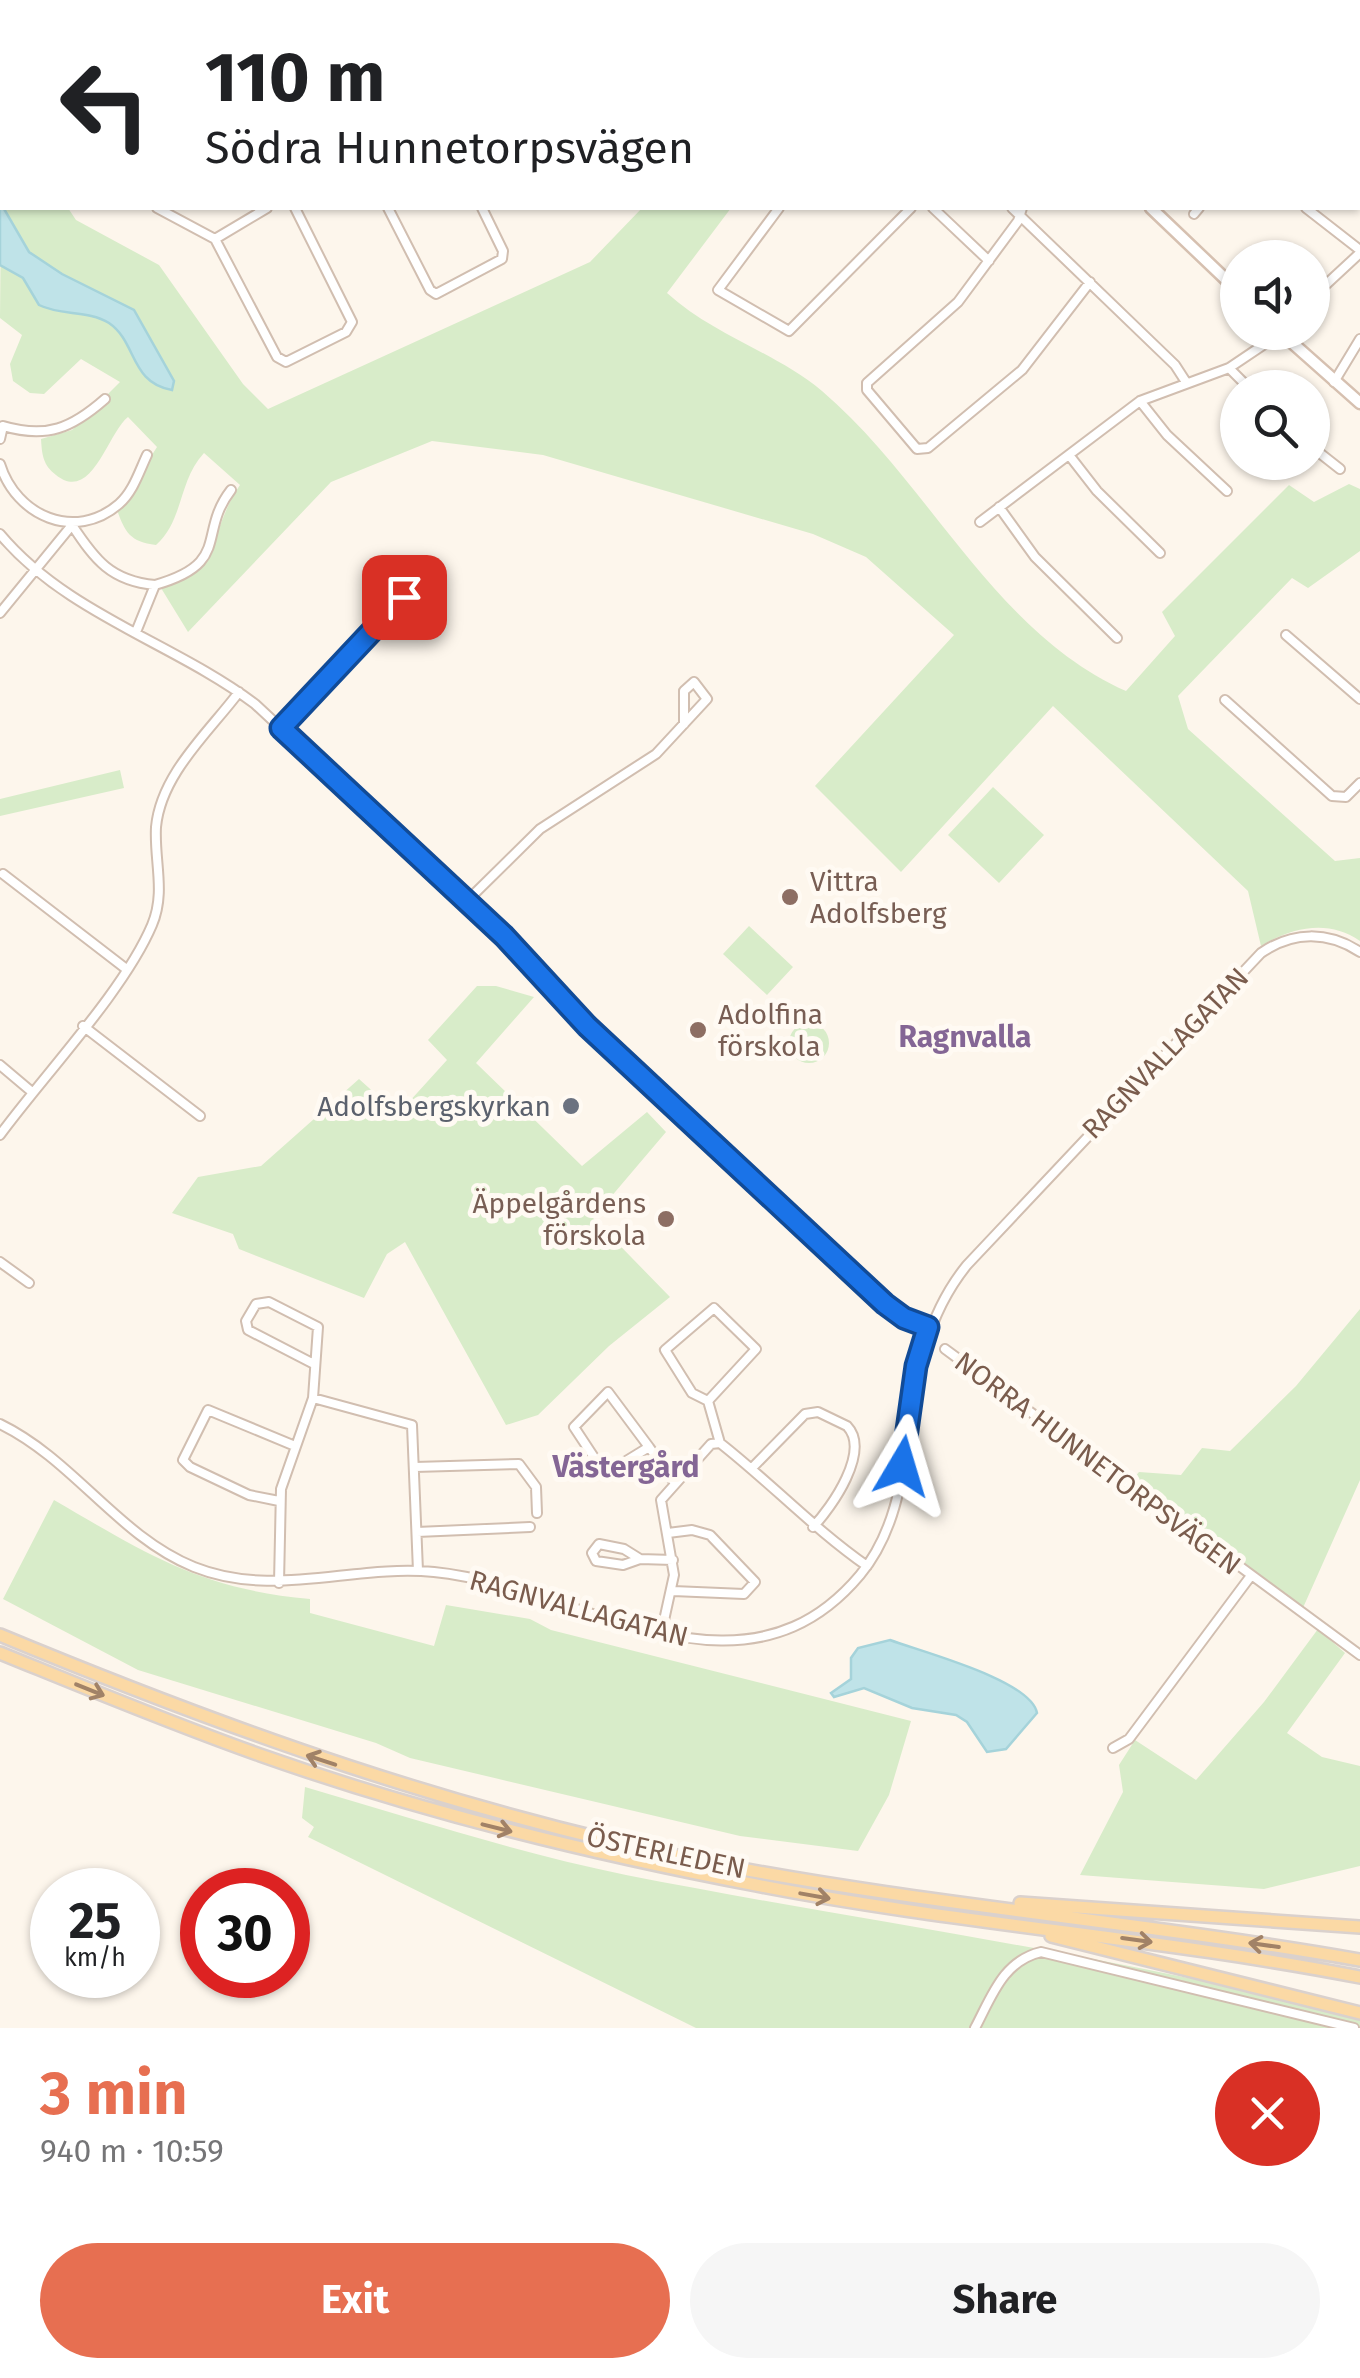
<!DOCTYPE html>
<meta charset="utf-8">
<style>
:root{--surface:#fff;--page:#f6f6f6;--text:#202124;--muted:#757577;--accent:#e76f51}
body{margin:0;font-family:"Fira Sans",sans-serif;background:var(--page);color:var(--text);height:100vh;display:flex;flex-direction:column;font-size:38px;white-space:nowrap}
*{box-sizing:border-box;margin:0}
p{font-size:32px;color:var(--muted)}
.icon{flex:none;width:55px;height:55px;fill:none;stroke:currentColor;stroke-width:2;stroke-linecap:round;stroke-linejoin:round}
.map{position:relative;height:2028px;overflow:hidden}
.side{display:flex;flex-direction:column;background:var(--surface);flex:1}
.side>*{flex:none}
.top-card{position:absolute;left:0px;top:0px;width:1360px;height:210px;box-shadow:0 2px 8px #0004;background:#fff;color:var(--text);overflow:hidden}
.fabs{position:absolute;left:1220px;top:240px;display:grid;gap:20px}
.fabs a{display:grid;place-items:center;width:110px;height:110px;border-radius:50%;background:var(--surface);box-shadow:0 2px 8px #0004;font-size:50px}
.speed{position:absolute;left:30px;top:1868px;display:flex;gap:20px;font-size:50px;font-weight:700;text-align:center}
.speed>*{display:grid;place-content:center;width:130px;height:130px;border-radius:50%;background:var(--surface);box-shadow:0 2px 8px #0004;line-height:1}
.speed small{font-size:25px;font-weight:400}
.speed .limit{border:15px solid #d22;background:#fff;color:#111}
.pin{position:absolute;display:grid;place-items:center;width:85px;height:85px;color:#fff;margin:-42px;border-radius:20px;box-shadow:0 5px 15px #0006}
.me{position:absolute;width:110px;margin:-55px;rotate:7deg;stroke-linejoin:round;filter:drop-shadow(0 0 8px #0008)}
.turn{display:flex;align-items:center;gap:35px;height:210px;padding:0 40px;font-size:45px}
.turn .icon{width:130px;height:130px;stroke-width:2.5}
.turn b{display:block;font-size:70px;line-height:85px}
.round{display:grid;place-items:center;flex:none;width:105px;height:105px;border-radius:52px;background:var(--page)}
.overview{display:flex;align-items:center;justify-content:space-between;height:170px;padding:0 40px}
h1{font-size:60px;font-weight:700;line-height:75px;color:var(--accent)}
.cta{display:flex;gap:20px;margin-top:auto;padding:20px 40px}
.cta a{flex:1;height:115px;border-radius:60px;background:var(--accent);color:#fff;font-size:40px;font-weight:700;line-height:115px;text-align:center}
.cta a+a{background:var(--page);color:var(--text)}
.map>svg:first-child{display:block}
.green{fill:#d8ecc9}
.water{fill:#bfe3e8;stroke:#a5d3da;stroke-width:2.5}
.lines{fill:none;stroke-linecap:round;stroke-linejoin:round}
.street-casing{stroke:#d1beb0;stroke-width:12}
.secondary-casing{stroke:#d6c0b0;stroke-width:15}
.primary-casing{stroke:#dad1cd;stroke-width:16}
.street{stroke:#fff;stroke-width:8}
.secondary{stroke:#fff;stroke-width:10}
.primary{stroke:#fbd9a5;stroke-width:11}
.oneway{stroke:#a18267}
.route-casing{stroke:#114b97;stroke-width:25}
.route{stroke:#1a73e8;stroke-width:18}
.education-dot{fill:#8d6e63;stroke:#fffaf3;stroke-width:4}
.worship-dot{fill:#6b7280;stroke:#fffaf3;stroke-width:4}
.labels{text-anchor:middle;stroke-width:10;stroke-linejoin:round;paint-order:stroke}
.education-label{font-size:28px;fill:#785e54;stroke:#fffaf3;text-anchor:start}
.street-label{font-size:28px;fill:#7a5c4d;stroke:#fffaf3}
.worship-label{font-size:28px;fill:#5b616d;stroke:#fffaf3;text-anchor:end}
.neighbourhood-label{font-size:30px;font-weight:bold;fill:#846695;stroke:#fffaf3}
</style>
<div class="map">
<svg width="1360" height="2028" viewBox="0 0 1360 2028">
<rect width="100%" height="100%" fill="#fdf6ec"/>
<path class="green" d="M 2,106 L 2,208 L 68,208 L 76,220 L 159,265 L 243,384 L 268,409 L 590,262 L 642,208 L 731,208 L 667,293 C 713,335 775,352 822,391 C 929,482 993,632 1126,691 L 1175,636 L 1162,612 L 1289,485 L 1314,502 L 1349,484 L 1360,489 L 1360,551 L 1308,588 L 1292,578 L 1178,696 L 1188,729 L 1335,861 L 1360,858 L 1360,941 C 1329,919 1292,927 1261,946 L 1248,891 L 1053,706 L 901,872 L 815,786 L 954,635 L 866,557 L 813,534 L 543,455 L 432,441 L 331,482 L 188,632 L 161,588 C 222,569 210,528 240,485 L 204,453 C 178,481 184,520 156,545 C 130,542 125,532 117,510 L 157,447 L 128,417 C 108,432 92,504 56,475 C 43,465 42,455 41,439 L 72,430 L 120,382 L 81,359 L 44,394 L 30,393 L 13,381 L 10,364 L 22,335 L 0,318 Z
M 120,770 L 124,788 L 0,816 L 0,799 Z
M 993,787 L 1044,835 L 999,883 L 948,835 Z
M 749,926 L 793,967 L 767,995 L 723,954 Z
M 477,986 L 496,986 L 534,997 L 476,1063 L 582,1166 L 647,1112 L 666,1132 L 593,1218 L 670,1297 L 609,1346 L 538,1415 L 506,1425 L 405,1242 L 387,1254 L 364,1298 L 239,1249 L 233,1234 L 172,1213 L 198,1177 L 261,1166 L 359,1079 L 398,1114 L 447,1060 L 428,1040 Z
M789 1043a20 20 0 1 1 40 0a20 20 0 1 1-40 0Z
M 1360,1309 L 1360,1480 L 1302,1610 L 1131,1481 L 1139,1472 L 1181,1475 L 1202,1448 L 1230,1451 L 1296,1386 Z
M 54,1500 C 147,1554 200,1589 310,1599 L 310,1613 L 434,1646 L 446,1605 L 530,1619 L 551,1630 L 911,1721 L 889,1795 L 858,1851 L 740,1836 L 410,1758 L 376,1743 L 138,1670 L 3,1599 Z
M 1318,1629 L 1345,1653 L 1287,1733 L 1322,1757 L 1360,1766 L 1360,1866 L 1264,1889 L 1080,1875 L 1123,1792 L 1119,1765 L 1135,1740 L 1196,1780 L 1264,1702 Z
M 305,1787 C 412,1818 517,1853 626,1875 C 871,1923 1118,1955 1360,2018 L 1360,2028 L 696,2028 L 308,1837 L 314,1827 L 302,1818 Z"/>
<path class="water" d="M 0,202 L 29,252 L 62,274 L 134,310 L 174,381 L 172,390 C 130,383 137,342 109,323 C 88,310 61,316 39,305 L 23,278 L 0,265 Z
M 890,1640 C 922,1652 1031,1680 1037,1713 L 1006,1749 L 987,1752 L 967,1722 L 956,1715 L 912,1708 L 864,1688 L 834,1697 L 831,1693 L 851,1679 L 851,1658 L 858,1648 Z"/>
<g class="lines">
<defs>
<path id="street" d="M 661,0 L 664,2
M 797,0 L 800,2
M 1162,0 L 1165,2
M 96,2 L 97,0
M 210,2 L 214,0
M 404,2 L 408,0
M 562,2 L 563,0
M 852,2 L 855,0
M 1055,2 L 1057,0
M 1133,2 L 1135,0
M 1241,2 L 1242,0
M 1353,2 L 1355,0
M 1358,115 L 1360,117
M 157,208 L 215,239 L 277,357 L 286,362 L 346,332 L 352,322 L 295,208
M 388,208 L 430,290 L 436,294 L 502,259 L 503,251 L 482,208
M 779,208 L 718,290 L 789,331 L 911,208
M 933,208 L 989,261
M 1012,208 L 1175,365 L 1186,382
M 1022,208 L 1018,221 L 958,302 L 867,383 L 867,390 L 917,449 L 928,448 L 1022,370 L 1090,282
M 1306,208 L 1360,250
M 1194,214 L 1199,208
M 215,239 L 267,208
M 1314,302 L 1319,291 L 1360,253
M 1229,368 L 1249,388
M 1334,382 L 1360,339
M 1140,401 L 1167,435 L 1227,491
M 0,439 L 3,426 C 47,439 72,428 105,399
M 1312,447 L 1340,469
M 1069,455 L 1097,491 L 1160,553
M 0,464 C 16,516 75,542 119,504 C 133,492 139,472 147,455
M 999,507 L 1035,557 L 1117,638
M 980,522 L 1140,401 L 1229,368 L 1281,333
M 0,534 C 67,614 174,643 255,704 L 504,936 L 587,1027 L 885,1304 L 911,1322 L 928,1327
M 0,613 L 72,525 C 95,560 111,581 155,585
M 136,632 L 155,585 C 232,563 197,534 231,490
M 1286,635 L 1360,699
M 1225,700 L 1332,796 L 1346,797 L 1360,783
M 281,728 L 400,602 L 424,588
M 3,874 L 125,968
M 467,901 L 540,829 L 656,754 L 707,699 L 694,682 L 684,691 L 684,724
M 83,1026 L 200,1116
M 0,1065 L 32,1092
M 0,1135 C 44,1075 124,991 152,925 C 166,892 154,861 156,827 C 161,774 209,732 239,692
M 0,1262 L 29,1283
M 945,1349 L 1360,1655
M 312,1363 L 248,1330 L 246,1321 L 256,1304 L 269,1302 L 318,1327 L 313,1398
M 708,1401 L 692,1393 L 665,1350 L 714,1308 L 756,1349 L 708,1401 L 720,1443
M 0,1424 C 74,1460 118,1536 194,1567 C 274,1599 353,1564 434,1572 C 577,1586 741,1717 860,1575 C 931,1489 886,1365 967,1265 L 1261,953 C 1293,931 1328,931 1360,952
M 649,1447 L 608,1392 L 574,1427 L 605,1474 L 649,1447 L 674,1482
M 415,1467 L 519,1464 L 536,1487 L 537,1513
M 752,1468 L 805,1414 L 818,1412 L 847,1426 C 871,1451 832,1507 813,1527
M 279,1501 L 249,1495 L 190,1467 L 183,1460 L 208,1410 L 295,1446
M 417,1532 L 530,1527
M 668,1533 L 692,1530 L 710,1535 L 755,1582 L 744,1594 L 673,1591
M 640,1559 L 623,1565 L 596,1561 L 592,1553 L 599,1544 L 624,1549 L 640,1559 L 673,1560
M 279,1583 L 281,1489 L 313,1398 L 412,1425 L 418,1571
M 661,1634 L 674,1575 L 661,1500 L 711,1444 L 720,1443 C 771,1483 814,1529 867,1566
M 1113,1748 L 1129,1739 L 1250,1577
M 975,2028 C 992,1996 1003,1961 1041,1952 L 1354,2028"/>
<path id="secondary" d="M 937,0 L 940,2
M 20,2 L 21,0
M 0,46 L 2,40
M 1151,208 L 1238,291
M 1280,332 L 1360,403"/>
<path id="primary" d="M 0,1635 C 236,1733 459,1812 710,1863 C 925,1905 1144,1922 1360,1960
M 0,1653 C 86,1688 172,1724 260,1755 C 421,1812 588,1853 756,1885 C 956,1924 1160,1938 1360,1977
M 1020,1903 L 1360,1927
M 1051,1936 L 1360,2013"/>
</defs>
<use href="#street" class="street-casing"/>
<use href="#secondary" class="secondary-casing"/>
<use href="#primary" class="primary-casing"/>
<use href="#street" class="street"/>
<use href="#secondary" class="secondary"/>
<use href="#primary" class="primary"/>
</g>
<defs><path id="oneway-shaft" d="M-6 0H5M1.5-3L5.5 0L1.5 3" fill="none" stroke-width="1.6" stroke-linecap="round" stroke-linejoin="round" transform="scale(2.5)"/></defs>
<g class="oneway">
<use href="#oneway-shaft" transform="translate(90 1690) rotate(22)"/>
<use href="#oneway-shaft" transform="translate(321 1760) rotate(-162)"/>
<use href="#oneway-shaft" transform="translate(497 1828) rotate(14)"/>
<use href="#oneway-shaft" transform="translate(815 1896) rotate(10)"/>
<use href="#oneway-shaft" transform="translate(1137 1940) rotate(8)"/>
<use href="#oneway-shaft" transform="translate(1264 1945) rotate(-172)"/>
</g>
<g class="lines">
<defs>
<path id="route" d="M 404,597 L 281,728 L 504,936 L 587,1026 L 885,1304 L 904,1318 L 928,1327 L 916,1366 L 902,1466"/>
</defs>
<use href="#route" class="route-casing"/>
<use href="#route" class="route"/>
</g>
<g class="education-dot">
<circle cx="790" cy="897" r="10"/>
<circle cx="698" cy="1030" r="10"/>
<circle cx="666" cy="1219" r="10"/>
</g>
<circle class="worship-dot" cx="571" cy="1106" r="10"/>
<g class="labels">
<g class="education-label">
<text x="810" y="891">Vittra<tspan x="810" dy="32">Adolfsberg</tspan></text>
<text x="718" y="1024">Adolfina<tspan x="718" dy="32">förskola</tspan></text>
<text x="646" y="1213" text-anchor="end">Äppelgårdens<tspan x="646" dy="32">förskola</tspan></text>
</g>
<g class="street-label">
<text transform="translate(1165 1053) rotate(-46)" y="10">RAGNVALLAGATAN</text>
<text transform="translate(1098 1463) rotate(37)" y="10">NORRA HUNNETORPSVÄGEN</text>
<text transform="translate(579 1608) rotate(15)" y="10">RAGNVALLAGATAN</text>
<text transform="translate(666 1852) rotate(12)" y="10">ÖSTERLEDEN</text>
</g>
<g class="worship-label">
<text x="551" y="1116">Adolfsbergskyrkan</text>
</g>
<g class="neighbourhood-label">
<text x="965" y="1047">Ragnvalla</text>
<text x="626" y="1477">Västergård</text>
</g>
</g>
</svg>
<div class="fabs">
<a><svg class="icon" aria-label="sound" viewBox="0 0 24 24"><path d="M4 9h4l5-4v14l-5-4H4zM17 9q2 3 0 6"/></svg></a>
<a><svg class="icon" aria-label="search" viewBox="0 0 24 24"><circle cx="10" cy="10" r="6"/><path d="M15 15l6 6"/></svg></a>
</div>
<div class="speed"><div>25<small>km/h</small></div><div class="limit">30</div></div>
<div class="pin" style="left:404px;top:597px;background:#d93025"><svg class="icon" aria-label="arrive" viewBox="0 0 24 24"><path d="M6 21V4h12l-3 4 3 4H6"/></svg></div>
<svg class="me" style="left:902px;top:1466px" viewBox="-20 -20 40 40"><path d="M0-17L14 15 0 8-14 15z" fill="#1a73e8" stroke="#fff" stroke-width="4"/></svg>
<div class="top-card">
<div class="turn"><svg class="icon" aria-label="left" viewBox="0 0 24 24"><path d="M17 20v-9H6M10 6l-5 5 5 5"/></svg><div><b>110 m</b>Södra Hunnetorpsvägen</div></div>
</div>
</div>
<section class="side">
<div class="overview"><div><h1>3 min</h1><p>940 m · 10:59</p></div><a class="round" style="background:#d93025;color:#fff"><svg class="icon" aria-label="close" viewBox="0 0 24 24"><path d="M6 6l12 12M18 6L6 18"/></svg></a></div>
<div class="cta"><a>Exit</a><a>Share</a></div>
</section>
